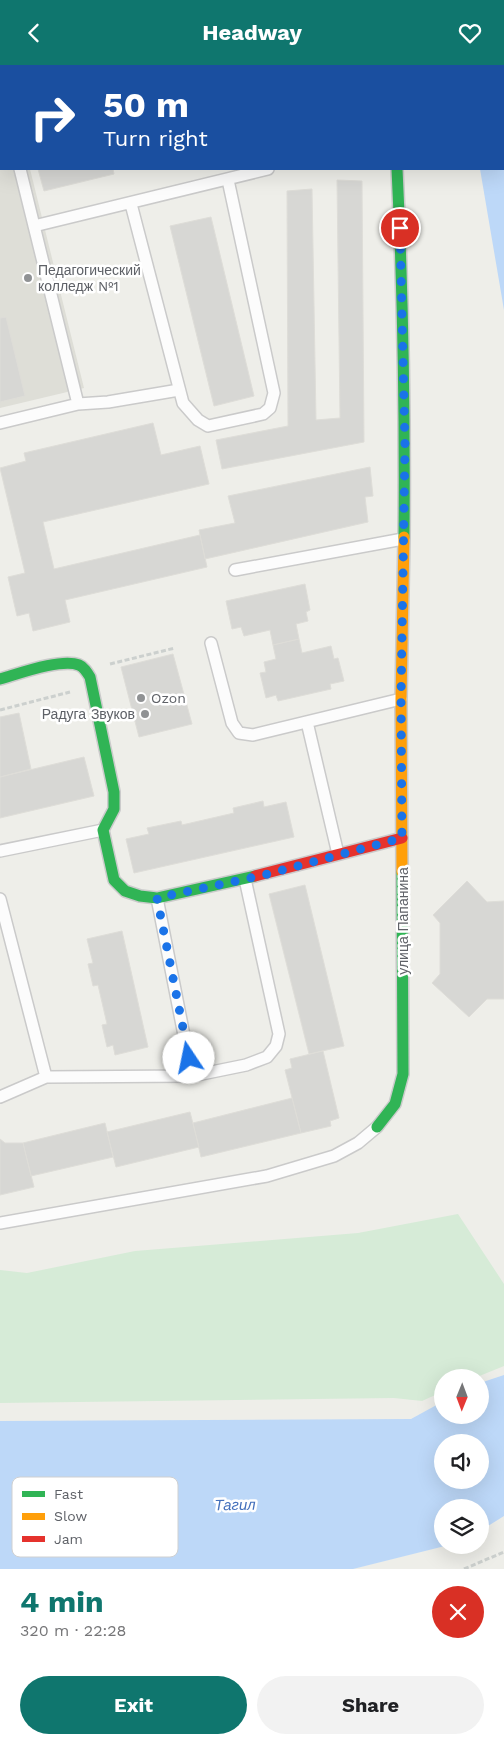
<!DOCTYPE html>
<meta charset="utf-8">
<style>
:root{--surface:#fff;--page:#f2f2f2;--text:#202124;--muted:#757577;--accent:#0f766e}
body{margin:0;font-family:"Work Sans",sans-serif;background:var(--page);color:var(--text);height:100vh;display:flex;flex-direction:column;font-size:19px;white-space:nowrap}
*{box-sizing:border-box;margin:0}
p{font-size:16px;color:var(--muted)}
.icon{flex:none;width:28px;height:28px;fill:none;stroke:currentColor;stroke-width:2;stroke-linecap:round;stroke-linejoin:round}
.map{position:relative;height:1504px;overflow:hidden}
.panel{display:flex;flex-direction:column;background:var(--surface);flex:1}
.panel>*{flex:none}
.top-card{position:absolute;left:0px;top:0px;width:505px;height:105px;box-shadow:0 5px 20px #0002;background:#1a4fa0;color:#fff;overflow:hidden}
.needle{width:32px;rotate:181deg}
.fabs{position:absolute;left:434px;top:1304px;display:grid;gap:10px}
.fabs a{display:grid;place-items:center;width:55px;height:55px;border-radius:50%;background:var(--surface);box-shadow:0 5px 20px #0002;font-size:25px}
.pin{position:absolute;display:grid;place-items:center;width:42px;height:42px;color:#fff;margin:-21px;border:2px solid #fff;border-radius:50%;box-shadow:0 1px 5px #0007}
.me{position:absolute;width:55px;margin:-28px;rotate:349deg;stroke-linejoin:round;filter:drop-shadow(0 0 4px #0008)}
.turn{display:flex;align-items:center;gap:18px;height:105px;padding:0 20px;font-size:22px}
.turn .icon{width:65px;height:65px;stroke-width:2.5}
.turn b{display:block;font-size:35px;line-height:42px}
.round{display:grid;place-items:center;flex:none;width:52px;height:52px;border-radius:26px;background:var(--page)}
.head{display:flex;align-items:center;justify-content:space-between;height:85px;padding:0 20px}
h1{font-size:30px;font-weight:700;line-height:38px;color:var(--accent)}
.action{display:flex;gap:10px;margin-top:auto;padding:10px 20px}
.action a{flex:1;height:58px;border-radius:30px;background:var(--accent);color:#fff;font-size:20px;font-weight:700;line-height:58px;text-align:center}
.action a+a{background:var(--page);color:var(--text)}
header{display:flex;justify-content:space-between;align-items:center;height:65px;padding:0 20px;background:var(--accent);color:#fff;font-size:22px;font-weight:700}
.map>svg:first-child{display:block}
.education{fill:#deded7}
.green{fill:#d6ebd7}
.water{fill:#bdd8f8;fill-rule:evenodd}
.building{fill:#d7d7d4;stroke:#deddd8}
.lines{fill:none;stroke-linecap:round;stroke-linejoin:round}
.lane-casing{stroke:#cacaca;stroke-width:14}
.street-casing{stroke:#cacaca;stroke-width:25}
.fast-casing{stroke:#cbcbcb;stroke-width:14}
.slow-casing{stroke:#cbcbcb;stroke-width:14}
.jam-casing{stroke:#cbcbcb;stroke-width:14}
.path{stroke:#ccd0ce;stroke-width:3;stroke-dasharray:5 2.5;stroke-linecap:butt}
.lane{stroke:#fcfcfc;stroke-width:11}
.street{stroke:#fcfcfc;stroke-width:22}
.fast{stroke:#30b455;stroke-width:11}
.slow{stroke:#ff9f0a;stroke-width:11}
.jam{stroke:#e5322d;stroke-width:11}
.route{stroke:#1a73e8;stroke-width:9;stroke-dasharray:0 16.2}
.poi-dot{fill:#909294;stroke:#fff;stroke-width:2}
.labels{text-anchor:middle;stroke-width:5;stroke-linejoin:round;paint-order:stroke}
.poi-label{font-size:14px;fill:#5e6167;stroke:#fff;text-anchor:start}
.street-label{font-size:14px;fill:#5e6167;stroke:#fff}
.water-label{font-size:15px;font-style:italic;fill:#4571bc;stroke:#fff}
.key{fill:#fff;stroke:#cfd0d1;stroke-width:1}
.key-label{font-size:14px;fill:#5e6167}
</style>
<header><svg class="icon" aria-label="back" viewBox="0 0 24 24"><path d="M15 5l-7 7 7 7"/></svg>Headway<svg class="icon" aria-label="heart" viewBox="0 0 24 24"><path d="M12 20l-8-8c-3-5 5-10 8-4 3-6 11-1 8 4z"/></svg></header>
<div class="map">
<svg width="504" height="1504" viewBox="0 0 504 1504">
<rect width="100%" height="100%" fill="#eeeee9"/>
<path class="education" d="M 0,36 L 1,104 L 30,104 L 84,323 L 0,343 Z"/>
<path class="green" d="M 458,1149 L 504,1219 L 504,1301 L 477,1312 L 442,1312 L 442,1327 L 422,1336 L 394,1333 L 0,1338 L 0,1205 L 27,1208 L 135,1186 L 358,1168 Z"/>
<path class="water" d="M 466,0 L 504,0 L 504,245 L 480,104 L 504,104 L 504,1 Z
M 504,1310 L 504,1451 L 480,1466 L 480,1442 L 442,1442 L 442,1480 L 449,1480 L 353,1504 L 0,1504 L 0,1356 L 411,1354 L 442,1337 L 442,1350 L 480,1350 L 480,1318 ZM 442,1378 L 480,1378 L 480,1415 L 442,1415 Z"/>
<path class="building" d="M 38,104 L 113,104 L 114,109 L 44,126 Z
M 337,115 L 362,116 L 364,377 L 222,404 L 216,375 L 288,361 L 287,126 L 312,124 L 316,355 L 340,353 Z
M 211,152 L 254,331 L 214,341 L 170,161 Z
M 6,252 L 25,331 L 0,337 L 0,253 Z
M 153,358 L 161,390 L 200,381 L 209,419 L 43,457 L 54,504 L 200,470 L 207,502 L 65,535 L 70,557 L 33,566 L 29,548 L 17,551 L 8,512 L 25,508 L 0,403 L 26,396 L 24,388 Z
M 370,402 L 373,431 L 365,432 L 368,457 L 205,494 L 199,465 L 235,458 L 228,431 Z
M 305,519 L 310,545 L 306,547 L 308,556 L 296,559 L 299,574 L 273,580 L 270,565 L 244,571 L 241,562 L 232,564 L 226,536 Z
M 299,574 L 302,588 L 331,581 L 334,594 L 338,593 L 344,616 L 330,619 L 331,624 L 278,636 L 276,630 L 266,633 L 260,608 L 266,607 L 264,597 L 276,594 L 273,580 Z
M 173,589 L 192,659 L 139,672 L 121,602 Z
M 19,648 L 31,704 L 0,712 L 0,652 Z
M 84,692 L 94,731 L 0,753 L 0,712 Z
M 263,736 L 264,742 L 286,737 L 294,772 L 134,808 L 126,774 L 149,769 L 147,763 L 181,756 L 182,760 L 234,748 L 233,743 Z
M 467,816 L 487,837 L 504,836 L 504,934 L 487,934 L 469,952 L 432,918 L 440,909 L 440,858 L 433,850 Z
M 305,820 L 344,981 L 309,989 L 269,829 Z
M 122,866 L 148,982 L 115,990 L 113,980 L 107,982 L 102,960 L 107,959 L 98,920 L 93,921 L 88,899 L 93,898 L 87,874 Z
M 323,986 L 339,1053 L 330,1056 L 331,1061 L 301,1068 L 285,1005 L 292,1003 L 290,994 Z
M 292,1033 L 301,1068 L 201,1092 L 193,1058 Z
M 190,1047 L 199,1082 L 116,1102 L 107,1067 Z
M 105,1058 L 113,1092 L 31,1111 L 23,1078 Z
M 0,1074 L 5,1078 L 23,1078 L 34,1122 L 0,1130 Z"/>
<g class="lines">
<defs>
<path id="lane" d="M 0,49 L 1,50
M 20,104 L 78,339
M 131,139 L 183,338 L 198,355 L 208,361 L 263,349 L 270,343 L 274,328 L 228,115
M 34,161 L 268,104
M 0,358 L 78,339 L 108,337 L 179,325
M 235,505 L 403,474
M 211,578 L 232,658 L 239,668 L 253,670 L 401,634
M 307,657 L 338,789
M 0,786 L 103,765
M 157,833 L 192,1011
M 0,834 L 46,1012
M 0,1032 L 46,1012 L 192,1011 L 246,1000 L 267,992 L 276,981 L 279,969 L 245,814
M 0,1158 L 267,1111 L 334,1091 L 358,1078 L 377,1062"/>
<path id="street" d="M 385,0 L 385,1"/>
<path id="fast" d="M 397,104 C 403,227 405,349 404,472
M 0,614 C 18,609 61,593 79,600 C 84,602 87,607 90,612 L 114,727 L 114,744 L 103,765 L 114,815 L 125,826 L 140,831 L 157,833 L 255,811
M 377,1062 L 395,1039 L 403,1009 L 402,807"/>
<path id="slow" d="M 402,807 L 401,634 L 404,472"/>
<path id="jam" d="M 255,811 L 402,773"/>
</defs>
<use href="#lane" class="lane-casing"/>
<use href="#street" class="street-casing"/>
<use href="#fast" class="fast-casing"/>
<use href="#slow" class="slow-casing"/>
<use href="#jam" class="jam-casing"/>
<path class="path" d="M 110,599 L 175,583
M 0,645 L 70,627
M 464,1504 L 504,1487"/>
<use href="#lane" class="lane"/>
<use href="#street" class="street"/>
<use href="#fast" class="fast"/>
<use href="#slow" class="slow"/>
<use href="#jam" class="jam"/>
</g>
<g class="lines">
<path class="route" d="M 189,993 L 157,833 L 264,810 L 402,773 L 401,634 L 405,380 L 400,163"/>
</g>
<g class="poi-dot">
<circle cx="28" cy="213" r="5"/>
<circle cx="141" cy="633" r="5"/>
<circle cx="145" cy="649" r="5"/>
</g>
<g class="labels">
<g class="poi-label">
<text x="38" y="210">Педагогический<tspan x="38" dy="16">колледж №1</tspan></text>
<text x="151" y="638">Ozon</text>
<text x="135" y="654" text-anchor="end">Радуга Звуков</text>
</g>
<g class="street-label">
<text transform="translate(403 856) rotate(-90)" y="5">улица Папанина</text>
</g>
<g class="water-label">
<text transform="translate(235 1440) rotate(-1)" y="5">Тагил</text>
</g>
</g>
<rect x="12" y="1412" width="166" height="80" rx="8" class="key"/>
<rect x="22" y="1426" width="23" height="6" fill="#30b455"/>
<rect x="22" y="1448" width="23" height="7" fill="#ff9f0a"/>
<rect x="22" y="1471" width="23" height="6" fill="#e5322d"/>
<g class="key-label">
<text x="54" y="1434">Fast</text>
<text x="54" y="1456">Slow</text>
<text x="54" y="1479">Jam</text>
</g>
</svg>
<div class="fabs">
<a><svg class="needle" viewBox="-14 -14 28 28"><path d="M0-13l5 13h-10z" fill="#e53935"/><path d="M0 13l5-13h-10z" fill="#757577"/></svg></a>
<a><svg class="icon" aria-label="sound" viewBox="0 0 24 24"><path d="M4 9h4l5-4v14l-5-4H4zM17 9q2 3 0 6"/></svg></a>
<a><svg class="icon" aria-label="layers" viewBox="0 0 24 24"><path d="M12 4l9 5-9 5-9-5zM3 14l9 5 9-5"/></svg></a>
</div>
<div class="pin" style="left:400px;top:163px;background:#d93025"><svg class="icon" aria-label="arrive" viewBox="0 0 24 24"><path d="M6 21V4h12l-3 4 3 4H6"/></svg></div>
<svg class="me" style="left:189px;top:993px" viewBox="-20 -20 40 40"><circle r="19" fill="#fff"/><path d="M0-13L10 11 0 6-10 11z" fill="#1a73e8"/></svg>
<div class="top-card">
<div class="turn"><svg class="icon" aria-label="right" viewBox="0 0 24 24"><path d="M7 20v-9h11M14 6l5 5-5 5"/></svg><div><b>50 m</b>Turn right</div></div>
</div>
</div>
<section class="panel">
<div class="head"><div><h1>4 min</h1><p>320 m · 22:28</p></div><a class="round" style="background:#d93025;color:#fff"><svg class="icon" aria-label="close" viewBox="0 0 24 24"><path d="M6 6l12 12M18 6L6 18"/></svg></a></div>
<div class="action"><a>Exit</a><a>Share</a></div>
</section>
